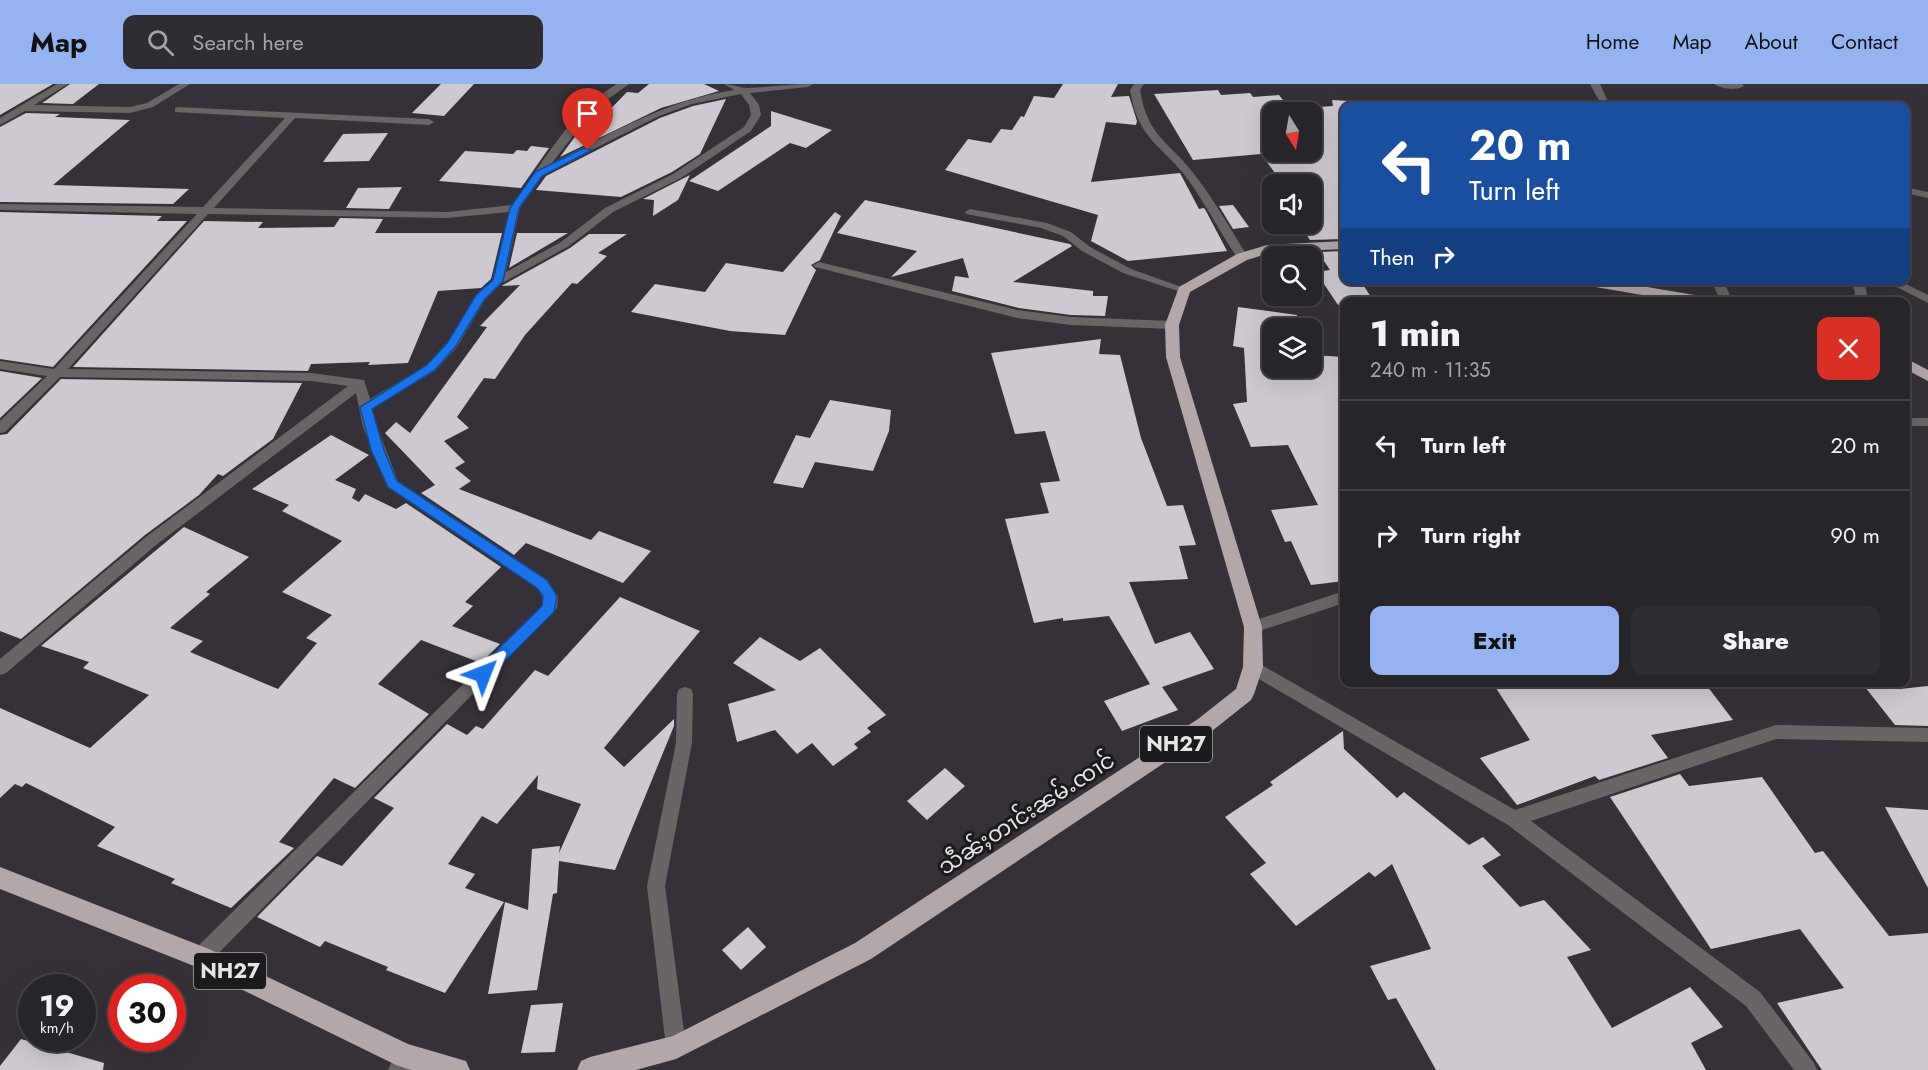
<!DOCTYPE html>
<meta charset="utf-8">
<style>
:root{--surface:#28252a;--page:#302d32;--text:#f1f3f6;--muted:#a5a5a8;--line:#444247;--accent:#95b2f1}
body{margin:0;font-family:Jost,"Noto Sans Myanmar",sans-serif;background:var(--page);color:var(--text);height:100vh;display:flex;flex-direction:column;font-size:22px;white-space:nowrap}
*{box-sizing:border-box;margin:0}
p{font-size:20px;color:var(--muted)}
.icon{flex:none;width:33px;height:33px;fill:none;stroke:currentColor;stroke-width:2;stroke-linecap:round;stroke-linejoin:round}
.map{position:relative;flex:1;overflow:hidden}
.details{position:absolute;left:1340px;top:213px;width:570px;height:390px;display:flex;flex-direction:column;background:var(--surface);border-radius:12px;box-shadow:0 6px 24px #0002,0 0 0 2px var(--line)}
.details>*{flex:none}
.top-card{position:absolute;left:1340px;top:18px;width:570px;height:183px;border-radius:12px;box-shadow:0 6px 24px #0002,0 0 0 2px var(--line);background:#1a4fa0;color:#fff;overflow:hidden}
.needle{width:39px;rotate:169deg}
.controls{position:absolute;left:1262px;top:18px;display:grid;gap:12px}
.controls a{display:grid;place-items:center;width:60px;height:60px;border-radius:12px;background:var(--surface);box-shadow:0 6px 24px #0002,0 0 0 2px var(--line);font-size:30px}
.speed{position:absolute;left:18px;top:890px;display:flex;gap:12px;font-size:30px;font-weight:700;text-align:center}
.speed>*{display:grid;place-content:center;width:78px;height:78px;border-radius:50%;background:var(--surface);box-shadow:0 6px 24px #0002,0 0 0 2px var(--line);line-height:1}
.speed small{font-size:15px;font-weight:400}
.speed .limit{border:9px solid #d22;background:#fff;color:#111}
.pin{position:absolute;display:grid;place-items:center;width:51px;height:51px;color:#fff;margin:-62px -26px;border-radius:50% 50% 50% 0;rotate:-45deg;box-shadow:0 0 6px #0007}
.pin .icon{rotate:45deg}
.me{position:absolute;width:66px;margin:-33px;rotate:45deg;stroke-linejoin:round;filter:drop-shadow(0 0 4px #0008)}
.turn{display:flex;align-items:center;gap:21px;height:126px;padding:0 30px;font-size:27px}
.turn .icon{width:78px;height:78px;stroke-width:2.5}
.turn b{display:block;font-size:42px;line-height:51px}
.then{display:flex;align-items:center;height:57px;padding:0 30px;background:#0003;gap:12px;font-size:22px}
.round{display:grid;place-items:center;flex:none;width:63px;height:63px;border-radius:12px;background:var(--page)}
.summary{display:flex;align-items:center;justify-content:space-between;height:102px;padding:0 30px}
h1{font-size:36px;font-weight:800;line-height:45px}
.primary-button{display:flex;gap:12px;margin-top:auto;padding:12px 30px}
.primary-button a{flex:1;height:69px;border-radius:12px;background:var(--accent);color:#111;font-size:24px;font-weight:800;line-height:69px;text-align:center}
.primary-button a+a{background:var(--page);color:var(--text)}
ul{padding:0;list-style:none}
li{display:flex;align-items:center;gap:18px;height:90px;padding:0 30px;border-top:2px solid var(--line)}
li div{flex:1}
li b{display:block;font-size:22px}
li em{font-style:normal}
header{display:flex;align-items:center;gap:36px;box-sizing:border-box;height:84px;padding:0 30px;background:var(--accent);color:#111}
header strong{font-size:28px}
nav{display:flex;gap:33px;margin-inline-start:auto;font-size:21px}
.search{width:420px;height:54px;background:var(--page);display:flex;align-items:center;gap:15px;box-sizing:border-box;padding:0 21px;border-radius:12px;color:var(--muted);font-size:22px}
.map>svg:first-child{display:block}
.building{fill:#cec8d1;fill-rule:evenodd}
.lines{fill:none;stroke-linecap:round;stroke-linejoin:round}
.street{fill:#696465;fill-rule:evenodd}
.highway{fill:#b2a7a9;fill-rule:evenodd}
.route{fill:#1a73e8;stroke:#114b97;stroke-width:1.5}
.labels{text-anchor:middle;stroke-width:6;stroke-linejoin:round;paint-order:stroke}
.shield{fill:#1c1a1d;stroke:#aaa7ac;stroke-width:1.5}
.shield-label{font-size:21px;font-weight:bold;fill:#e7e4e9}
.street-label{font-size:22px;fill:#e7e4e9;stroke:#1c1a1d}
</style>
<header>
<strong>Map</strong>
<div class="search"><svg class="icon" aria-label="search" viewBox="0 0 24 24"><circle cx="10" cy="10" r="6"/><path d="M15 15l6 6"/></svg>Search here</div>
<nav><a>Home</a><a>Map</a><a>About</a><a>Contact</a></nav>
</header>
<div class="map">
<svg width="1928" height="986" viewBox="0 0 1928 986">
<rect width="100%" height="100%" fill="#363138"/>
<path class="building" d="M 0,0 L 53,0 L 0,31 Z
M 70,0 L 99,0 L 73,20 L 42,19 Z
M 441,0 L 474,0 L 444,32 L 412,29 Z
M 649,0 L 704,0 L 719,7 L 661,24 L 560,73 L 574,54 L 583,46 L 589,47 L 627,8 L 638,9 Z
M 1063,0 L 1118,0 L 1111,13 L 1129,12 L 1137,37 L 1136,41 L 1106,38 L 1091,98 L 1180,89 L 1199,125 L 1204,124 L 1206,127 L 1227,167 L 1128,177 L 1091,157 L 1098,131 L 945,86 L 968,55 L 991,59 L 1001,45 L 1012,46 L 1021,32 L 1024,33 L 1034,12 L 1054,14 Z
M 1218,6 L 1221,11 L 1250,9 L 1253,13 L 1279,11 L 1290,25 L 1333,22 L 1332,16 L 1383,19 L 1383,22 L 1344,22 L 1344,155 L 1310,156 L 1299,140 L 1311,140 L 1311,100 L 1283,100 L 1261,70 L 1193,76 L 1154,10 ZM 1272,28 L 1311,28 L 1311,68 L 1272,68 Z
M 726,15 L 700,70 L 672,88 L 621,113 L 536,106 L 546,92 L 660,34 L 693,22 Z
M 771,27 L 832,46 L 806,64 L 790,59 L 718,107 L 689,97 L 771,42 Z
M 26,29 L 60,30 L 55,33 L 130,36 L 53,101 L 189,105 L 173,120 L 0,118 L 0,43 Z
M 388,49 L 369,77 L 323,78 L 343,50 Z
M 531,62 L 549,64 L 521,104 L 439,97 L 465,67 L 513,70 L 517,66 L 527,67 Z
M 690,91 L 678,116 L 653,132 L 654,116 L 643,115 Z
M 402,103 L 389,125 L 346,124 L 358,104 Z
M 865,116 L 1070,160 L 1072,162 L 1013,198 L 1093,207 L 1093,212 L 1108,212 L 1105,232 L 1071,231 L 1019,224 L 952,207 L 955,192 L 969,194 L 963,174 L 891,193 L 917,167 L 837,149 Z
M 1233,121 L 1249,143 L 1233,145 L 1219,122 Z
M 0,128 L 162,132 L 157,137 L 187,137 L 53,283 L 0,275 Z
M 835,128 L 841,132 L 820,176 L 811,181 L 816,186 L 785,251 L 730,247 L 631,228 L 655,200 L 705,208 L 726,179 L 783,188 Z
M 340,134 L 383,135 L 375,149 L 502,149 L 491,195 L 481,204 L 438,207 L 408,279 L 368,281 L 370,278 L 311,280 L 308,287 L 73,283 L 204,137 L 263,138 L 258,144 L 334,143 Z
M 517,149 L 568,149 L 509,184 Z
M 589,150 L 627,150 L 598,169 L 607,172 L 577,200 L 572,199 L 525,251 L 495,295 L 484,294 L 457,333 L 469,344 L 444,357 L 465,378 L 455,384 L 471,397 L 459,405 L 591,456 L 599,447 L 651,467 L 623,499 L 526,459 L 514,471 L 421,409 L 435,401 L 385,349 L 396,338 L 410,349 L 487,243 L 480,242 L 520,201 L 502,202 L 503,201 L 570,164 Z
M 1344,167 L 1344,196 L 1360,196 L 1373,216 L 1344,218 L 1344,220 L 1338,221 L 1316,188 L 1330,186 L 1318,168 Z
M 1238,223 L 1297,231 L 1296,244 L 1272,244 L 1272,284 L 1311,284 L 1311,271 L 1344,273 L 1344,497 L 1311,501 L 1291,457 L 1285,458 L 1271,426 L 1318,421 L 1288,361 L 1251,363 L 1233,320 L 1247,318 L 1244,264 L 1233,262 Z
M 1101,255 L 1099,270 L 1120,271 L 1141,354 L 1167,422 L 1183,421 L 1196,461 L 1179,462 L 1188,495 L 1129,498 L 1155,560 L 1190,548 L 1214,585 L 1162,603 L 1178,626 L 1122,647 L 1104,617 L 1150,600 L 1109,532 L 1063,537 L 1063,534 L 1034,539 L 1005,435 L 1049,429 L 1040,399 L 1060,397 L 1045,347 L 1015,350 L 991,269 Z
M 0,287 L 42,294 L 0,334 Z
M 61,295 L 302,299 L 273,355 L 223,392 L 218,390 L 199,411 L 145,451 L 21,555 L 0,547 L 0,351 L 7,350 Z
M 830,316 L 891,326 L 889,347 L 873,387 L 815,378 L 803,404 L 773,399 L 796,351 L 810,354 Z
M 331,351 L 369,371 L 335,396 L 356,405 L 352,414 L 359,418 L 365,410 L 396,425 L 406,419 L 501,483 L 465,518 L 473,522 L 452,542 L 500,560 L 481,579 L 421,556 L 378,600 L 429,630 L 355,704 L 334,694 L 279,758 L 294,764 L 231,824 L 171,799 L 175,795 L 97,762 L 115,743 L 26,699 L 22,703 L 15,700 L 0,714 L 0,624 L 90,664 L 149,611 L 83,584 L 89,578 L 41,562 L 184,443 L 249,473 L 206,508 L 210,510 L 170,544 L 203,557 L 190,568 L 278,605 L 317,559 L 306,554 L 332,531 L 282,508 L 342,457 L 282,427 L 289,421 L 252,405 Z
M 620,513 L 700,547 L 604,664 L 624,683 L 674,635 L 674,642 L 615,786 L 559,777 L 557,809 L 553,810 L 537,906 L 488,910 L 505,818 L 528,826 L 532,765 L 560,762 L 559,769 L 581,720 L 537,705 L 538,691 L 497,740 L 482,732 L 448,780 L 475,790 L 465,804 L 504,818 L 445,909 L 386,886 L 388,883 L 325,857 L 320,863 L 257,833 L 317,772 L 342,782 L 394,724 L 374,714 L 447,640 L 467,651 L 476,642 L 483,645 L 535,586 L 548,592 Z
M 760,553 L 800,577 L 820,564 L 886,631 L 867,644 L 871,648 L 854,660 L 858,664 L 833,682 L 812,659 L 797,670 L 775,646 L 737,658 L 728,620 L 776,606 L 733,579 Z
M 1492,598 L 1704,598 L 1733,636 L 1651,651 L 1668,674 L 1599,696 L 1595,692 L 1517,721 L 1480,674 L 1530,656 Z
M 1861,598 L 1894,598 L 1900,605 L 1928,602 L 1928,642 L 1895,641 Z
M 1343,647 L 1344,665 L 1397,714 L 1404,708 L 1469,761 L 1483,753 L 1501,771 L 1482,782 L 1520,823 L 1544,816 L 1591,866 L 1567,873 L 1612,944 L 1690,903 L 1723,943 L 1691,959 L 1706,986 L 1436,986 L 1396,914 L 1388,916 L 1370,882 L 1431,865 L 1392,780 L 1375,793 L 1369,788 L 1296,842 L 1250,790 L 1266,779 L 1225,733 L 1273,701 L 1270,698 Z
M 945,684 L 965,702 L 927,736 L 907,717 Z
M 1680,690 L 1689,702 L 1762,693 L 1815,769 L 1823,767 L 1889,852 L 1928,849 L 1928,986 L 1822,986 L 1777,919 L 1844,904 L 1800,845 L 1711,865 L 1610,713 Z
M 1885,723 L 1928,726 L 1928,804 Z
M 748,843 L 766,863 L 741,886 L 722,866 Z
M 563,919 L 555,968 L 521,969 L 531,921 Z
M 21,955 L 104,979 L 103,986 L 0,986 L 0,982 Z"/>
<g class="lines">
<path class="street" d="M 57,0 L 68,0 L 34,21 L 130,23 L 147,19 L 179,0 L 190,0 L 153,23 L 130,29 L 25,27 L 0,41 L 0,34 Z
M 617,0 L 629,0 L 593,26 L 552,79 C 613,49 664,17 734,6 L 724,0 C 733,0 740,4 748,4 C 770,3 791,0 813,0 L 808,3 L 750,9 L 759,21 L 761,31 L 751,47 L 681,94 L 613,128 L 569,162 L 502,199 L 485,216 L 457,263 L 435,287 L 372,325 L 377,343 L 398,397 L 547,496 L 558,512 L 557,524 L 208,880 L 201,883 L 194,880 L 191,873 L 194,866 L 542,522 L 542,513 L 537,504 L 387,403 L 363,343 L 356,309 L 156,461 L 6,589 L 0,591 L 0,575 L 146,453 L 348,302 L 311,297 L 60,293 L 5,348 L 0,349 L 0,337 L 47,292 L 0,285 L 0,277 L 54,285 L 197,130 L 0,126 L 0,120 L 203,123 L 285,34 L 175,28 L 175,24 L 178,23 L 429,35 L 434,38 L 429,41 L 295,34 L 214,124 L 447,128 L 512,121 C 544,78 569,28 617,0 ZM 741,10 L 749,21 L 751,31 L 744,43 L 673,90 L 605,124 L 561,158 L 506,188 L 520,124 L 544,90 L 659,32 L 692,20 ZM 509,128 L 493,196 L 476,212 L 448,258 L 427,281 L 370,315 L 364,296 L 311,289 L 68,285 L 208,130 L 447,134 Z
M 1134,0 L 1144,0 L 1140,6 C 1148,56 1172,58 1197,94 C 1216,119 1231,146 1248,173 L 1246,175 L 1238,175 C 1221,150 1207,122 1189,97 C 1163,61 1138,57 1130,6 Z
M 1590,0 L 1600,0 L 1610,22 L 1602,22 Z
M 1714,0 L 1742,0 L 1744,2 C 1737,7 1721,5 1714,0 Z
M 1829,17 L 1893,18 L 1898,21 L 1810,22 Z
M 1905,103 L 1928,108 L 1928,114 L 1905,109 Z
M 970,125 L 1047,139 L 1071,148 L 1090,163 L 1131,185 L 1190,206 L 1184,209 L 1123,189 L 1082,167 L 1063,152 L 1041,144 L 966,130 L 965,128 Z
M 819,178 L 1017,226 L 1071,233 L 1172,237 L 1178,241 L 1172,245 L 1071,241 L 1017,234 L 815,183 L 813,181 Z
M 1711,196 L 1723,196 L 1733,218 L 1721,218 Z
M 1851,196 L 1863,196 L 1867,209 L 1865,218 L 1853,218 L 1855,209 Z
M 1883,196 L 1898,196 L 1928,211 L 1928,219 Z
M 1905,334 L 1928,334 L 1928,342 L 1905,342 Z
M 1344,507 L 1344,519 L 1253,549 L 1247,547 L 1245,543 L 1247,539 Z
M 1253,576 L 1515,726 L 1776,641 L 1928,644 L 1928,658 L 1776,655 L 1531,737 L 1760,908 L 1814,979 L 1817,986 L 1794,986 L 1746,922 L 1508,741 L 1247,588 L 1245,583 L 1247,578 Z
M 685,603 L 691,605 L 693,610 L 692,659 L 665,802 L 686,963 L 683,970 L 676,973 L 669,970 L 666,963 L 647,802 L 676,659 L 677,610 L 679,605 Z
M 405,962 L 412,965 L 415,972 L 409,986 L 388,986 L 398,965 Z"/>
<path class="highway" d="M 1344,157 L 1344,165 L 1273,168 L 1247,176 L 1190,208 L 1179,241 L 1180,273 L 1262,543 L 1263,583 L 1254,610 L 1251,616 L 1212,647 L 871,875 L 676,975 L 636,986 L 577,986 L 581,977 L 590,973 L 673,952 L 855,859 L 1198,635 L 1236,605 L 1243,583 L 1244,543 L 1166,273 L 1165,241 L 1179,203 L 1237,170 L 1267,161 Z
M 1571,196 L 1606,196 L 1712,214 L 1719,218 L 1683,218 L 1578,200 Z
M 1905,274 L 1928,286 L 1928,297 L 1905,285 Z
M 0,783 L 209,865 L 408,960 L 466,977 L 470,986 L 411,986 L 396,981 L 194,882 L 0,805 Z"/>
</g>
<path class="route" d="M 584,64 L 592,66 L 542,92 L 519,124 L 503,197 L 484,216 L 456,262 L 435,286 L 372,325 L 384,366 L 397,397 L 547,496 L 557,512 L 554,528 L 488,594 L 477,594 L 475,590 L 477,586 L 542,522 L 543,512 L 537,504 L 388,403 L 371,366 L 360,323 L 427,281 L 448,258 L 476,211 L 493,196 L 510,124 L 535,88 Z"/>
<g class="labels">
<g class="shield">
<rect x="1140" y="642" width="72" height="36" rx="4.5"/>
<rect x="194" y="869" width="72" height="36" rx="4.5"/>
</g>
<g class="shield-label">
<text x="1176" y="667">NH27</text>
<text x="230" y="894">NH27</text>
</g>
<g class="street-label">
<text transform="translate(1026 729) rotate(-33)" y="8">သဵၼ်ႈတၢင်းၼမ်ႉၸၢင်</text>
</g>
</g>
</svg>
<div class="controls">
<a><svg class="needle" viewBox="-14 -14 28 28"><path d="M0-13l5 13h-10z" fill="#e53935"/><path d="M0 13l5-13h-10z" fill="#a5a5a8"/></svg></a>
<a><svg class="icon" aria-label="sound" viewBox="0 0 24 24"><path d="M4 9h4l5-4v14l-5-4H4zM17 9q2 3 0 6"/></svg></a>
<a><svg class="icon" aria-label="search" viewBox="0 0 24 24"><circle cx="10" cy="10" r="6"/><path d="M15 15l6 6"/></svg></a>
<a><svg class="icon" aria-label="layers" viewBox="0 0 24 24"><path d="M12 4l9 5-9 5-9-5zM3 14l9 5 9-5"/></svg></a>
</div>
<div class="speed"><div>19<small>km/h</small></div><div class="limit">30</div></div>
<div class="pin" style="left:588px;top:66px;background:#d93025"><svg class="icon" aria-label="arrive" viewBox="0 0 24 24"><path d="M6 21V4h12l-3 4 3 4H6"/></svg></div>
<svg class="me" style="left:483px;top:590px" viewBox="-20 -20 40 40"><path d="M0-17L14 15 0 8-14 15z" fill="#1a73e8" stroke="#fff" stroke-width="4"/></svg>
<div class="top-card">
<div class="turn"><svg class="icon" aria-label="left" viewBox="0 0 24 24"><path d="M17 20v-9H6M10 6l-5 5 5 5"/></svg><div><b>20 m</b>Turn left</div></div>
<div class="then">Then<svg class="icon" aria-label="right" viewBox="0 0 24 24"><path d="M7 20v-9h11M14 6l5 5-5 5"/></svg></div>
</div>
<section class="details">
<div class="summary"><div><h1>1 min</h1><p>240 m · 11:35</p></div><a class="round" style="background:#d93025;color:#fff"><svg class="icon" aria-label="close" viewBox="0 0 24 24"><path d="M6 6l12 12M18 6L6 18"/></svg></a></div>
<ul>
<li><svg class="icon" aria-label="left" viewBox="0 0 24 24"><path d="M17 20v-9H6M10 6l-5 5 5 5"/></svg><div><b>Turn left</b></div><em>20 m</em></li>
<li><svg class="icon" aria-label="right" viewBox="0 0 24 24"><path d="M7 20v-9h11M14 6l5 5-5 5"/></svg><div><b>Turn right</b></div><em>90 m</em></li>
</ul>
<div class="primary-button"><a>Exit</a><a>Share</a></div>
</section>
</div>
